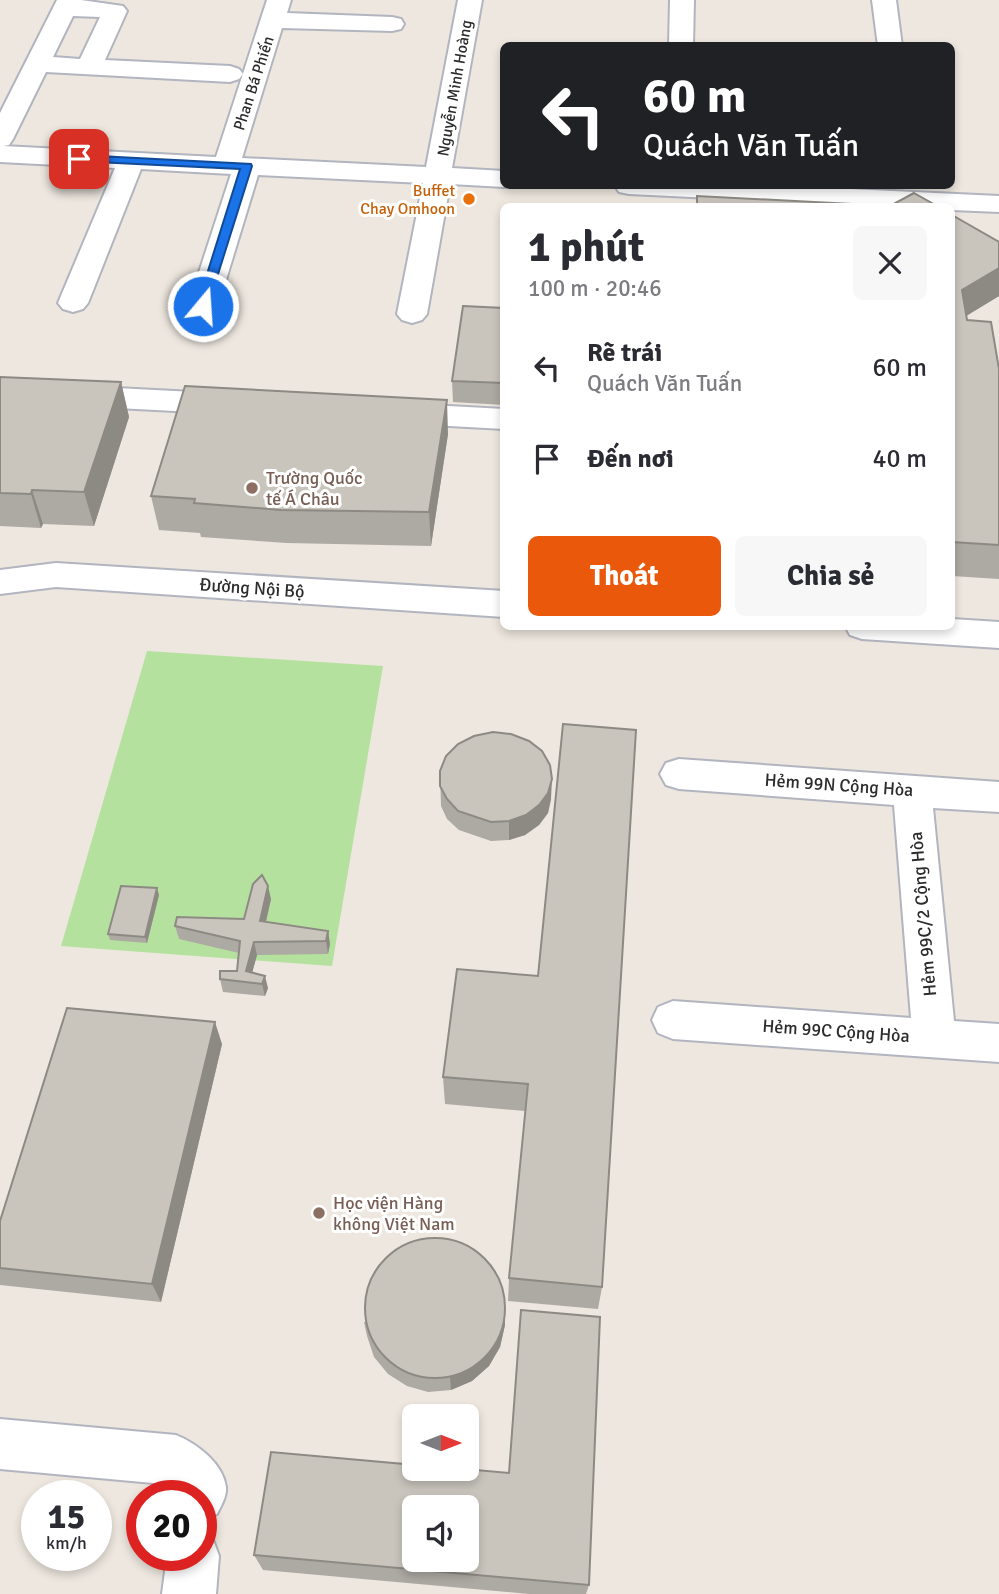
<!DOCTYPE html>
<html lang="vi">
<meta charset="utf-8">
<style>
:root{--surface:#fff;--page:#f7f7f7;--text:#2b2b33;--muted:#7c7c81;--accent:#ea580c}
body{margin:0;font-family:Signika,sans-serif;background:var(--page);color:var(--text);height:100vh;display:flex;flex-direction:column;font-size:26px;white-space:nowrap}
*{box-sizing:border-box;margin:0}
p{font-size:23px;color:var(--muted)}
.icon{flex:none;width:38px;height:38px;fill:none;stroke:currentColor;stroke-width:2;stroke-linecap:round;stroke-linejoin:round}
.map{position:relative;flex:1;overflow:hidden}
.drawer{position:absolute;left:500px;top:203px;width:455px;height:427px;display:flex;flex-direction:column;background:var(--surface);border-radius:10px;box-shadow:0 4px 10px #0003}
.drawer>*{flex:none}
.top-card{position:absolute;left:500px;top:42px;width:455px;height:147px;border-radius:10px;box-shadow:0 4px 10px #0003;background:#202124;color:#fff;overflow:hidden}
.needle{width:46px;rotate:90deg}
.fabs{position:absolute;left:402px;top:1404px;display:grid;gap:14px}
.fabs a{display:grid;place-items:center;width:77px;height:77px;border-radius:10px;background:var(--surface);box-shadow:0 4px 10px #0003;font-size:35px}
.speed{position:absolute;left:21px;top:1480px;display:flex;gap:14px;font-size:35px;font-weight:700;text-align:center}
.speed>*{display:grid;place-content:center;width:91px;height:91px;border-radius:50%;background:var(--surface);box-shadow:0 4px 10px #0003;line-height:1}
.speed small{font-size:18px;font-weight:400}
.speed .limit{border:10px solid #d22;background:#fff;color:#111}
.pin{position:absolute;display:grid;place-items:center;width:60px;height:60px;color:#fff;margin:-30px;border-radius:14px;box-shadow:0 4px 10px #0006}
.me{position:absolute;width:77px;margin:-38px;rotate:18deg;stroke-linejoin:round;filter:drop-shadow(0 0 5px #0008)}
.turn{display:flex;align-items:center;gap:24px;height:147px;padding:0 28px;font-size:32px}
.turn .icon{width:91px;height:91px;stroke-width:2.5}
.turn b{display:block;font-size:49px;line-height:60px}
.round{display:grid;place-items:center;flex:none;width:74px;height:74px;border-radius:10px;background:var(--page)}
.head{display:flex;align-items:center;justify-content:space-between;height:119px;padding:0 28px}
h1{font-size:42px;font-weight:700;line-height:52px}
.button{display:flex;gap:14px;margin-top:auto;padding:14px 28px}
.button a{flex:1;height:80px;border-radius:10px;background:var(--accent);color:#fff;font-size:28px;font-weight:700;line-height:80px;text-align:center}
.button a+a{background:var(--page);color:var(--text)}
ul{padding:0;list-style:none}
li{display:flex;align-items:center;gap:21px;height:91px;padding:0 28px}
li div{flex:1}
li b{display:block;font-size:26px}
li em{font-style:normal}
.map>svg:first-child{display:block}
.green{fill:#b5e19e}
.lines{fill:none;stroke-linecap:round;stroke-linejoin:round}
.minor-casing{stroke:#b2b5bf;stroke-width:4}
.minor{fill:#fff;fill-rule:evenodd}
.wall{fill:#ada9a3}
.shaded-wall{fill:#8d8a84}
.building{fill:#c9c5bd;stroke:#8d8a84;stroke-width:2;fill-rule:evenodd}
.route{fill:#1a73e8;stroke:#114b97;stroke-width:2}
.food-dot{fill:#e8710a;stroke:#fff;stroke-width:2.5}
.education-dot{fill:#8d6e63;stroke:#fff;stroke-width:2.5}
.labels{text-anchor:middle;stroke-width:6;stroke-linejoin:round;paint-order:stroke}
.far-street-label{font-size:16px;fill:#2c2c2c;stroke:#fff}
.far-food-label{font-size:16px;fill:#c56008;stroke:#fff;text-anchor:end}
.education-label{font-size:18px;fill:#785e54;stroke:#fff;text-anchor:start}
.street-label{font-size:18px;fill:#2c2c2c;stroke:#fff}
</style>
<div class="map">
<svg width="999" height="1594" viewBox="0 0 999 1594">
<rect width="100%" height="100%" fill="#ede7df"/>
<path class="green" d="M 147,651 L 383,666 L 332,966 L 61,946 Z"/>
<g class="lines">
<defs>
<path id="minor" d="M 57,0 L 81,0 L 123,6 L 127,11 L 105,60 L 230,66 L 239,69 L 243,74 L 239,79 L 230,82 L 46,72 L 13,139 L 9,145 L 3,146 L 216,157 L 267,0 L 291,0 L 287,13 L 392,17 L 401,19 L 404,24 L 401,29 L 392,31 L 282,28 L 242,158 L 426,167 L 458,0 L 482,0 L 452,168 L 504,171 L 504,186 L 511,186 L 504,187 L 450,184 L 427,314 L 422,320 L 412,323 L 402,320 L 397,314 L 423,183 L 258,175 L 218,306 L 213,312 L 203,315 L 193,312 L 188,306 L 231,174 L 141,169 L 88,303 L 83,309 L 73,312 L 63,309 L 58,303 L 115,168 L 0,162 L 0,113 ZM 73,16 L 100,17 L 80,59 L 53,57 Z
M 670,0 L 694,0 L 693,46 L 669,46 Z
M 872,0 L 896,0 L 902,46 L 878,46 Z
M 615,186 L 787,186 L 999,196 L 999,212 L 952,210 L 952,206 L 881,206 L 629,194 L 619,192 Z
M 0,382 L 233,394 L 244,397 L 249,404 L 244,411 L 233,414 L 0,402 Z
M 394,403 L 504,409 L 504,429 L 394,423 L 383,420 L 378,413 L 383,406 Z
M 56,563 L 504,591 L 504,617 L 56,587 L 0,594 L 0,570 Z
M 952,619 L 999,622 L 999,648 L 862,639 L 850,635 L 845,626 L 952,626 Z
M 679,759 L 999,782 L 999,812 L 933,808 L 954,1021 L 999,1024 L 999,1062 L 673,1039 L 658,1033 L 652,1020 L 658,1007 L 673,1001 L 911,1018 L 894,805 L 679,789 L 666,785 L 660,774 L 666,763 Z
M 0,1419 L 176,1435 C 196,1443 223,1463 226,1487 C 227,1496 221,1506 217,1514 L 201,1521 L 201,1496 L 173,1496 L 164,1484 L 0,1469 Z
M 201,1533 L 212,1537 L 219,1556 L 216,1594 L 162,1594 L 167,1556 L 201,1556 Z"/>
</defs>
<use href="#minor" class="minor-casing"/>
<use href="#minor" class="minor"/>
</g>
<path class="wall" d="M 952,215 L 999,242 L 999,296 L 966,316 L 967,320 L 999,369 L 999,579 L 952,576 Z
M 504,308 L 504,405 L 453,402 L 452,381 Z
M 0,377 L 121,382 L 129,417 L 94,526 L 43,524 L 41,528 L 0,526 Z
M 448,434 L 431,546 L 287,543 L 201,537 L 200,533 L 159,530 L 151,496 Z
M 440,771 L 551,799 L 548,813 L 539,825 L 525,835 L 509,840 L 491,841 L 459,830 L 447,819 L 441,806 Z
M 159,895 L 147,943 L 110,940 L 108,934 Z
M 271,899 L 266,922 L 328,931 L 330,944 L 328,954 L 257,955 L 252,973 L 268,988 L 265,996 L 223,992 L 220,979 L 237,971 L 239,953 L 179,939 L 175,926 L 244,919 Z
M 538,976 L 602,1287 L 598,1309 L 508,1301 L 509,1278 L 525,1111 L 445,1104 L 443,1077 Z
M 222,1044 L 161,1302 L 0,1285 L 0,1221 Z
M 505,1311 L 505,1325 L 500,1347 L 489,1366 L 472,1381 L 451,1390 L 428,1392 L 407,1386 L 388,1374 L 374,1357 L 367,1336 L 364,1322 Z
M 509,1473 L 589,1585 L 586,1594 L 529,1594 L 263,1570 L 254,1555 Z"/>
<path class="shaded-wall" d="M 999,268 L 999,296 L 953,324 L 962,290 Z
M 121,382 L 129,417 L 94,526 L 84,492 Z
M 447,400 L 448,434 L 431,546 L 429,512 Z
M 32,490 L 43,524 L 41,528 L 31,494 Z
M 552,779 L 551,799 L 548,813 L 539,825 L 525,835 L 509,840 L 509,821 Z
M 268,886 L 271,899 L 263,934 L 260,921 Z
M 157,888 L 159,895 L 147,943 L 145,937 Z
M 328,931 L 330,944 L 328,954 L 326,941 Z
M 254,942 L 257,955 L 249,984 L 246,971 Z
M 265,976 L 268,988 L 265,996 L 262,984 Z
M 215,1022 L 222,1044 L 161,1302 L 152,1284 Z
M 505,1311 L 505,1325 L 500,1347 L 489,1366 L 472,1381 L 451,1390 L 450,1377 Z"/>
<path class="building" d="M 914,193 L 937,206 L 697,206 L 697,196 L 890,206 Z
M 952,215 L 999,242 L 999,268 L 962,290 L 967,320 L 991,322 L 999,369 L 999,545 L 952,542 Z
M 463,306 L 504,308 L 504,383 L 452,381 Z
M 0,377 L 121,382 L 84,492 L 32,490 L 31,494 L 0,493 Z
M 185,386 L 447,400 L 429,512 L 281,510 L 194,503 L 195,499 L 151,496 Z
M 563,724 L 636,730 L 602,1287 L 509,1278 L 528,1084 L 443,1077 L 457,969 L 538,976 Z
M 493,732 L 511,734 L 529,741 L 542,751 L 550,765 L 552,779 L 548,793 L 539,805 L 526,815 L 509,821 L 491,822 L 458,811 L 447,799 L 440,786 L 440,771 L 446,756 L 458,744 L 474,736 Z
M 262,875 L 268,886 L 260,921 L 328,931 L 326,941 L 254,942 L 246,971 L 265,976 L 262,984 L 220,979 L 220,971 L 237,971 L 240,941 L 175,926 L 177,917 L 244,919 L 253,884 Z
M 121,886 L 157,888 L 145,937 L 108,934 Z
M 67,1008 L 215,1022 L 152,1284 L 0,1268 L 0,1221 Z
M365 1308a70 70 0 1 1 140 0a70 70 0 1 1-140 0Z
M 521,1310 L 600,1317 L 589,1585 L 254,1555 L 271,1452 L 415,1465 L 415,1468 L 453,1468 L 509,1473 ZM 415,1507 L 467,1507 L 467,1559 L 415,1559 Z"/>
<path class="route" d="M 79,155 L 251,164 L 252,166 L 207,309 L 198,309 L 197,306 L 240,169 L 75,161 L 73,159 Z"/>
<circle class="food-dot" cx="469" cy="199" r="7"/>
<g class="education-dot">
<circle cx="252" cy="488" r="7"/>
<circle cx="319" cy="1213" r="7"/>
</g>
<g class="labels">
<g class="far-street-label">
<text transform="translate(253 83) rotate(-72)" y="6">Phan Bá Phiến</text>
<text transform="translate(454 88) rotate(-80)" y="6">Nguyễn Minh Hoàng</text>
</g>
<g class="far-food-label">
<text x="455" y="196">Buffet<tspan x="455" dy="18">Chay Omhoon</tspan></text>
</g>
<g class="education-label">
<text x="266" y="484">Trường Quốc<tspan x="266" dy="21">tế Á Châu</tspan></text>
<text x="333" y="1209">Học viện Hàng<tspan x="333" dy="21">không Việt Nam</tspan></text>
</g>
<g class="street-label">
<text transform="translate(252 588) rotate(4)" y="6">Đường Nội Bộ</text>
<text transform="translate(839 785) rotate(4)" y="6">Hẻm 99N Cộng Hòa</text>
<text transform="translate(923 914) rotate(-95)" y="6">Hẻm 99C/2 Cộng Hòa</text>
<text transform="translate(836 1031) rotate(4)" y="6">Hẻm 99C Cộng Hòa</text>
</g>
</g>
</svg>
<div class="fabs">
<a><svg class="needle" viewBox="-14 -14 28 28"><path d="M0-13l5 13h-10z" fill="#e53935"/><path d="M0 13l5-13h-10z" fill="#7c7c81"/></svg></a>
<a><svg class="icon" aria-label="sound" viewBox="0 0 24 24"><path d="M4 9h4l5-4v14l-5-4H4zM17 9q2 3 0 6"/></svg></a>
</div>
<div class="speed"><div>15<small>km/h</small></div><div class="limit">20</div></div>
<div class="pin" style="left:79px;top:159px;background:#d93025"><svg class="icon" aria-label="arrive" viewBox="0 0 24 24"><path d="M6 21V4h12l-3 4 3 4H6"/></svg></div>
<svg class="me" style="left:203px;top:306px" viewBox="-20 -20 40 40"><circle r="17" fill="#1a73e8" stroke="#fff" stroke-width="3"/><path d="M0-11L8 9 0 5-8 9z" fill="#fff"/></svg>
<div class="top-card">
<div class="turn"><svg class="icon" aria-label="left" viewBox="0 0 24 24"><path d="M17 20v-9H6M10 6l-5 5 5 5"/></svg><div><b>60 m</b>Quách Văn Tuấn</div></div>
</div>
<section class="drawer">
<div class="head"><div><h1>1 phút</h1><p>100 m · 20:46</p></div><a class="round"><svg class="icon" aria-label="close" viewBox="0 0 24 24"><path d="M6 6l12 12M18 6L6 18"/></svg></a></div>
<ul>
<li><svg class="icon" aria-label="left" viewBox="0 0 24 24"><path d="M17 20v-9H6M10 6l-5 5 5 5"/></svg><div><b>Rẽ trái</b><p>Quách Văn Tuấn</p></div><em>60 m</em></li>
<li><svg class="icon" aria-label="arrive" viewBox="0 0 24 24"><path d="M6 21V4h12l-3 4 3 4H6"/></svg><div><b>Đến nơi</b></div><em>40 m</em></li>
</ul>
<div class="button"><a>Thoát</a><a>Chia sẻ</a></div>
</section>
</div>
